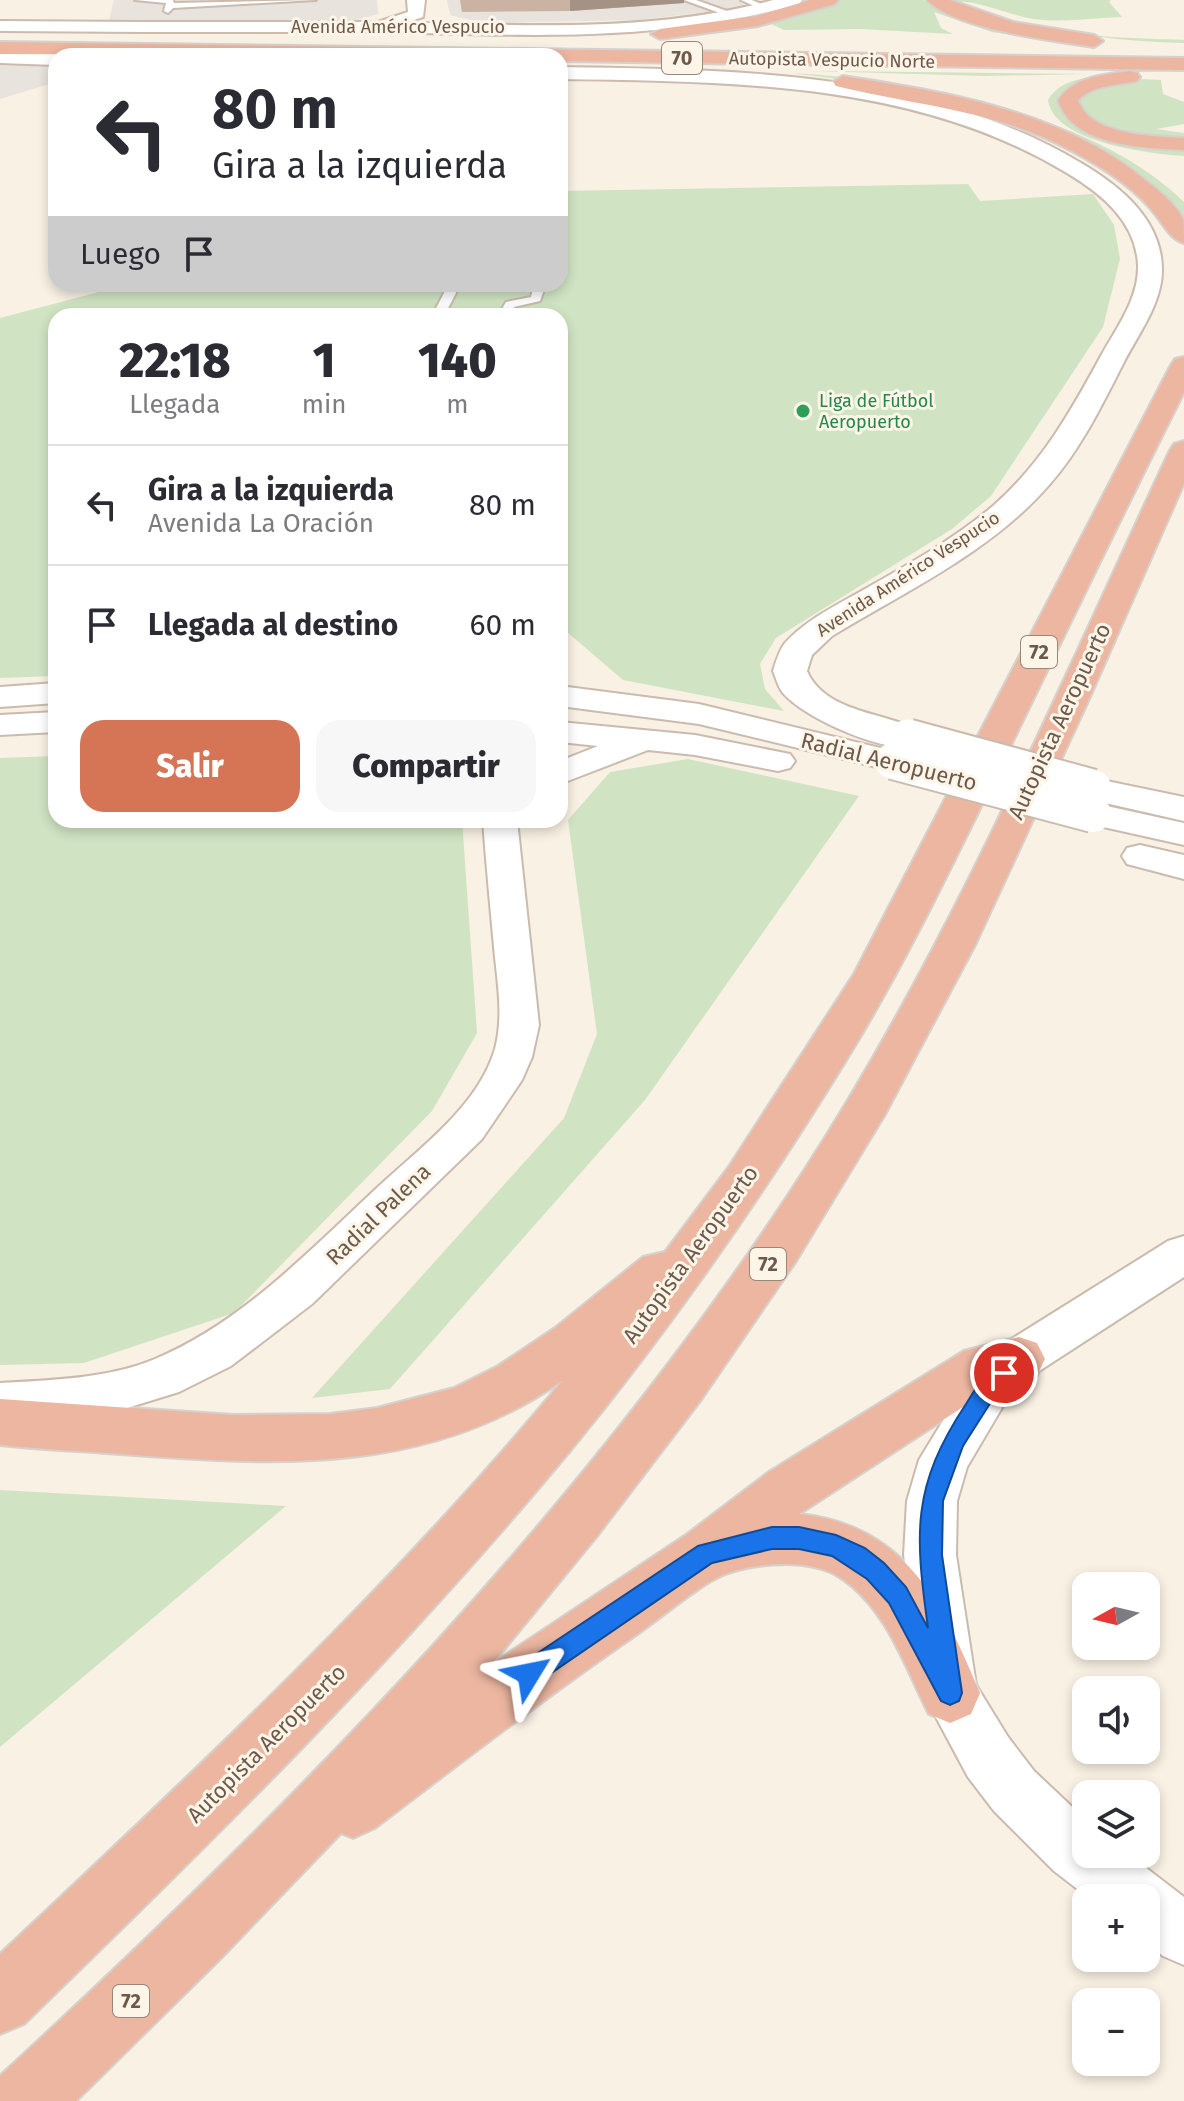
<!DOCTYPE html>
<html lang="es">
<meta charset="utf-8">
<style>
:root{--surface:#fff;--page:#f7f7f7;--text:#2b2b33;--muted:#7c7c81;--line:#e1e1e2;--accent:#d57556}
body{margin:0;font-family:"Fira Sans",sans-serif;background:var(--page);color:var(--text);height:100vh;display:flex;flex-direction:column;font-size:30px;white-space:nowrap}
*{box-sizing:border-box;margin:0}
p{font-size:26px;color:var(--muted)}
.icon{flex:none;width:44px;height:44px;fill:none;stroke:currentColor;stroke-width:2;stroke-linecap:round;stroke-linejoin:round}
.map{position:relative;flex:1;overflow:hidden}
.drawer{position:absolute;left:48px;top:308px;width:520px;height:520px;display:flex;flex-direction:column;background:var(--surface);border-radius:24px;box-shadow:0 4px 12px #0003}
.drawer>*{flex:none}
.banner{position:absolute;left:48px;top:48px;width:520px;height:244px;border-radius:24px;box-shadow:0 4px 12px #0003;background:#fff;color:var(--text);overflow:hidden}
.needle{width:52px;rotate:262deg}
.fabs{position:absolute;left:1072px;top:1572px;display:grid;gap:16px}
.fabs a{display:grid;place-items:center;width:88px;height:88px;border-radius:16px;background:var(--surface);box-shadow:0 4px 12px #0003;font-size:40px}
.pin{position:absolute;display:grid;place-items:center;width:68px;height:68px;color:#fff;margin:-34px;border:4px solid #fff;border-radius:50%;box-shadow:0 2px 8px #0007}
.me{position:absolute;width:88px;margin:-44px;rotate:55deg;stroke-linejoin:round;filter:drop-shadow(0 0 6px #0008)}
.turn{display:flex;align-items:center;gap:28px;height:168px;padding:0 32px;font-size:36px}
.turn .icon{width:104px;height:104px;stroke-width:2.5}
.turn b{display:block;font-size:56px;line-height:68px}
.then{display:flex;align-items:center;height:76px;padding:0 32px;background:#0003;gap:16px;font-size:30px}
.eta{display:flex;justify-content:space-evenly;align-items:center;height:136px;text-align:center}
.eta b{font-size:48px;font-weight:800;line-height:56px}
.primary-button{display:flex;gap:16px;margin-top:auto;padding:16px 32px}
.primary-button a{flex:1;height:92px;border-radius:24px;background:var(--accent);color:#fff;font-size:32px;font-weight:800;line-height:92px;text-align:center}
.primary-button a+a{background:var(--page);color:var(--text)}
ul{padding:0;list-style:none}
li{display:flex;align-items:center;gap:24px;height:120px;padding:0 32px;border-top:2px solid var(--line)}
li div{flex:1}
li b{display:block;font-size:30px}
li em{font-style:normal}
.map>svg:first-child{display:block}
.industrial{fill:#e8e3dd}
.green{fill:#d0e4c3}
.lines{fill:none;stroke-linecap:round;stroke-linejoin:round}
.service-casing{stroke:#cabbae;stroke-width:4}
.minor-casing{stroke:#cabbae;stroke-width:4}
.tertiary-casing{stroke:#cabbae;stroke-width:4}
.secondary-casing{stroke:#cdbbab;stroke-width:4}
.motorway-casing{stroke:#d6d1cd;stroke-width:4}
.service{fill:#fff;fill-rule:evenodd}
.minor{fill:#fff;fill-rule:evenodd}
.tertiary{fill:#fff;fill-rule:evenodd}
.secondary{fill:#fff;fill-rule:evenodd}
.motorway{fill:#ecb6a0;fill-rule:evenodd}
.minor-bridge-casing{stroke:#cabbae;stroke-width:40;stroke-linecap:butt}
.tertiary-bridge-casing{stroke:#cabbae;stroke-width:43;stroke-linecap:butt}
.minor-bridge{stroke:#fff;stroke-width:36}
.tertiary-bridge{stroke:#fff;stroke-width:39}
.wall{fill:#cab3a3}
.shaded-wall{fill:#a49285}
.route{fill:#1a73e8;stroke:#114b97;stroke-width:2}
.leisure-dot{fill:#2e9e5b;stroke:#fcf5e8;stroke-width:3}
.labels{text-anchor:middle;stroke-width:6;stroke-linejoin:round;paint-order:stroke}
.far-street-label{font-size:18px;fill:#6d594c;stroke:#fcf5e8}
.far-leisure-label{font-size:18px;fill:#27864d;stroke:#fcf5e8;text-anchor:start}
.shield{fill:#fcf5e8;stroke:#98887b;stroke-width:2}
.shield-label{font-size:20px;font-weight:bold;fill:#6d594c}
.street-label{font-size:22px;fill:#6d594c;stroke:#fcf5e8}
</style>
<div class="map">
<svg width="1184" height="2101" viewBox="0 0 1184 2101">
<rect width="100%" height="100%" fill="#f9f1e3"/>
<path class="industrial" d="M 114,0 L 377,0 L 378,14 L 358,20 L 109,21 Z
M 447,0 L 763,0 L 715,11 L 638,20 L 483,23 L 450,15 Z
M 0,65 L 56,66 L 56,82 L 0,99 Z"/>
<path class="green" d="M 840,0 L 923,0 L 942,10 L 1063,42 L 992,32 L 934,12 L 941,28 L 953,34 L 860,29 L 784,30 L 769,23 Z
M 948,0 L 1111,0 L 1109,2 L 1122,17 C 1093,18 1062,23 1033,19 C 1013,16 975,0 960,2 C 1023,36 1114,38 1184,40 L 1184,43 C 1101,41 1026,29 948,0 Z
M 812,71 L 829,71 L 1090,74 L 985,76 Z
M 790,73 C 912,79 1094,113 1184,202 L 1184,220 L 1174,207 L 1073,139 L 862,82 Z
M 1112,76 L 1065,92 L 1059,100 L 1061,109 L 1071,119 L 1184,147 L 1184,156 C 1150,154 1053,142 1048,100 C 1061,78 1088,77 1112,76 Z
M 1139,79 L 1161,80 L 1163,94 L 1184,102 L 1184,124 L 1156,129 L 1184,133 L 1184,141 C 1155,139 1112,137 1088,118 C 1084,114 1081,107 1078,101 L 1088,91 Z
M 968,184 L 980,201 L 1093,194 L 1114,225 L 1120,259 L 1103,327 L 991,496 L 952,529 L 776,638 L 760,664 L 765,689 L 784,711 L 623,680 L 560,626 L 560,316 L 56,316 L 56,676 L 0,678 L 0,318 L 129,284 L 560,284 L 560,191 Z
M 56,756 L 56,820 L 462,820 L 477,1033 L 432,1111 L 234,1313 L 84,1363 L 0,1365 L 0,758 Z
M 688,759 L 859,796 L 645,1100 L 390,1389 L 312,1398 L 564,1118 L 597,1034 L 568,820 L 610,772 Z
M 0,1490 L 286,1506 L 0,1747 Z"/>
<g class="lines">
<defs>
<path id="service" d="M 135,0 L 173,0 L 174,3 L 316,0 L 173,8 L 168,13 L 164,11 L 166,3 Z
M 684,0 L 696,0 L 738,15 L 731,17 Z
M 741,0 L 752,0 L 770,8 L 763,10 Z
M 443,284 L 455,284 L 456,293 L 444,316 L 432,316 L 444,293 Z
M 534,284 L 546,284 L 540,301 L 514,307 L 510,316 L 498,316 L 506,302 L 531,297 Z"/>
<path id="minor" d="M 56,683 L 56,703 L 0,707 L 0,687 Z
M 560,686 L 699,704 L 905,754 L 910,761 L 905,768 L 893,771 L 699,724 L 560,706 Z
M 56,712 L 56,732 L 0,735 L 0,715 Z
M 560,722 L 695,735 L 790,754 L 795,761 L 790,768 L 778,771 L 695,755 L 648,750 L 560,784 L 560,761 L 598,746 L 560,742 Z
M 1093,803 L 1184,823 L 1184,845 L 1081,822 L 1076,814 L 1081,806 Z
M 483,820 L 517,820 L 539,1025 L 532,1057 L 522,1080 L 482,1139 L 312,1304 L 231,1366 L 179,1392 L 117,1411 L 0,1425 L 0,1383 C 51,1380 107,1379 155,1359 C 243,1322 310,1250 379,1186 C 421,1147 478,1106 495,1049 C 504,1015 497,981 494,947 C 490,904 486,862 483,820 Z
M 1140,845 L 1184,855 L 1184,879 L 1127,864 L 1122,856 L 1127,848 Z
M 1184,1236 L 1184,1277 L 1036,1373 L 1006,1401 L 967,1467 L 957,1501 L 956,1555 L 976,1685 L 1008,1737 L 1034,1771 L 1086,1820 L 1086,1854 L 1128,1854 L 1184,1897 L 1184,1965 L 1163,1956 L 1146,1943 L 1146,1898 L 1089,1898 L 1054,1871 L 994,1811 L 968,1777 L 923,1693 L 904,1555 L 907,1501 L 919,1460 L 972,1373 L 1002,1345 L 1168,1241 Z"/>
<path id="tertiary" d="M 773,0 L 802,0 L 799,4 C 655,44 526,35 379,32 L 370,27 L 379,22 C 510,24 645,35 773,0 Z
M 0,21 L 142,22 L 151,27 L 142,32 L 0,31 Z
M 0,51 L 56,53 L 63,56 L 56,56 L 56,65 L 0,63 Z
M 560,67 C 737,70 925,70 1081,163 C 1120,186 1161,219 1162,268 C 1163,302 1139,333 1124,362 C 1102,405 1081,449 1049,485 C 991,552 906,591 832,636 L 812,655 L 807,671 C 828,720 907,711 926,739 L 921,747 C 888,755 805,719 783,693 C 778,687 776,678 773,671 C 776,661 779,651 785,643 C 807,619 837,605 865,589 C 909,564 954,539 993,506 C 1042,463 1071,411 1102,354 C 1117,327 1139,298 1138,265 C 1136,222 1102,194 1067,173 C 915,81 733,82 560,79 Z
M 1092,778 L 1184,797 L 1184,821 L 1079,797 L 1073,789 L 1079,781 Z"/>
<path id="secondary" d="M 407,0 L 425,0 L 423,17 L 379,32 L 142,32 L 133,27 L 142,22 L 378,22 L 408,12 Z"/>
<path id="motorway" d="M 810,0 L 838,0 L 835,4 L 758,26 L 660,39 L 651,34 L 660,29 L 756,16 Z
M 927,0 L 950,0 L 1013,22 L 1094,35 L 1103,41 L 1094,47 C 1054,41 954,29 927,0 Z
M 0,42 L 1184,58 L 1184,70 L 560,61 L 560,56 L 0,54 Z
M 1130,71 L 1137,73 L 1140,77 L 1137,81 C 1116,86 1095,84 1078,100 C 1090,136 1153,136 1184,138 L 1184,150 C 1143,148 1072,146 1058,100 C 1075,76 1103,75 1130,71 Z
M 843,76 C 946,92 1062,111 1145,180 C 1158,190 1175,203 1183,219 C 1184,225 1184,236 1184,243 C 1171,240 1163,224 1155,214 C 1134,187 1102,167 1072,151 C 997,110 917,106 836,86 L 833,82 Z
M 1184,357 L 1184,392 C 1119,521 1056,653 992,784 C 946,878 900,973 845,1062 C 762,1197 671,1328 570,1451 C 401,1655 214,1840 24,2024 L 0,2034 L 0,1954 C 195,1771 392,1587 563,1380 C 432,1473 285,1466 134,1455 C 89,1451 45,1450 0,1445 L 0,1399 L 233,1415 L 330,1414 L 377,1408 L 454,1388 L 498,1366 L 555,1328 L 643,1257 L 665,1252 L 728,1168 L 854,974 L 1171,365 L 1175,359 Z
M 1184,441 L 1184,483 L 1089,699 L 975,945 L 884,1116 L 796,1261 L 700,1401 L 597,1536 L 492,1664 L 686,1535 L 769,1472 L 964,1351 L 1019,1337 L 1037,1343 L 1045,1359 L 1037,1375 L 995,1386 L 799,1514 C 906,1525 943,1604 980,1693 L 971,1714 L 950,1723 L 929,1714 C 905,1667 887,1609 841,1578 C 811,1558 756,1562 723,1575 C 699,1585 657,1621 633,1637 C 545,1698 460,1763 375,1828 L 353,1838 L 341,1833 L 220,1959 L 76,2101 L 0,2101 L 0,2076 C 297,1802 587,1507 807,1166 C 952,941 1057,692 1170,450 L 1174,444 Z"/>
</defs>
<use href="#service" class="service-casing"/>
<use href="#minor" class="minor-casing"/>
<use href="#tertiary" class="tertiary-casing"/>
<use href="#secondary" class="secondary-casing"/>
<use href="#motorway" class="motorway-casing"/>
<use href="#service" class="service"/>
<use href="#minor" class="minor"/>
<use href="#tertiary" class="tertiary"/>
<use href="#secondary" class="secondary"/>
<use href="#motorway" class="motorway"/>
<defs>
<path id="minor-bridge" d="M 893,761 L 1093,814"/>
<path id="tertiary-bridge" d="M 908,739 L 1092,789"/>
</defs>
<use href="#minor-bridge" class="minor-bridge-casing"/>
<use href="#tertiary-bridge" class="tertiary-bridge-casing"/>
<use href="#minor-bridge" class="minor-bridge"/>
<use href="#tertiary-bridge" class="tertiary-bridge"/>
</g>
<path class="wall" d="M 460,0 L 684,0 L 684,3 L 570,11 L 462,12 Z"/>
<path class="shaded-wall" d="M 570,0 L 684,0 L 684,3 L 570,11 Z"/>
<path class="route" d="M 1004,1364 L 1011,1367 L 1014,1373 L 996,1394 L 963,1446 L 943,1501 L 942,1555 L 962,1693 L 959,1701 L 950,1705 L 941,1701 L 889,1603 L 867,1579 L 832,1556 L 799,1549 L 772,1549 L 712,1563 L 538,1682 L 529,1686 L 520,1682 L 517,1674 L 520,1665 L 698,1546 L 772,1527 L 799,1527 L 836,1535 L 865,1548 L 884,1563 L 906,1587 L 928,1628 C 915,1533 911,1487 966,1404 C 976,1388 986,1370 1004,1364 Z"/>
<circle class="leisure-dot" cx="803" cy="411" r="8"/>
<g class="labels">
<g class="far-street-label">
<text x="398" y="33">Avenida Américo Vespucio</text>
<text transform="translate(832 60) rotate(1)" y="6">Autopista Vespucio Norte</text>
<text transform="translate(908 574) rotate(-33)" y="6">Avenida Américo Vespucio</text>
</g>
<g class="far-leisure-label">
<text x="819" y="407">Liga de Fútbol<tspan x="819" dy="21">Aeropuerto</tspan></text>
</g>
<g class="shield">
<rect x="662" y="42" width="40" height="32" rx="6"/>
<rect x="1021" y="636" width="36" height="32" rx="6"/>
<rect x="750" y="1248" width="36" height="32" rx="6"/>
<rect x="113" y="1985" width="36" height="32" rx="6"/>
</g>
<g class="shield-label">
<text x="682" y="65">70</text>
<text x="1039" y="659">72</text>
<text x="768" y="1271">72</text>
<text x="131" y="2008">72</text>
</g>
<g class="street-label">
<text transform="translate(1059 721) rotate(-65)" y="8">Autopista Aeropuerto</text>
<text transform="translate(889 761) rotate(14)" y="8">Radial Aeropuerto</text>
<text transform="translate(378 1214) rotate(-44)" y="8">Radial Palena</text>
<text transform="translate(690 1254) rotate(-54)" y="8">Autopista Aeropuerto</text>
<text transform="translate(266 1743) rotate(-45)" y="8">Autopista Aeropuerto</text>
</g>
</g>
</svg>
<div class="fabs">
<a><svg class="needle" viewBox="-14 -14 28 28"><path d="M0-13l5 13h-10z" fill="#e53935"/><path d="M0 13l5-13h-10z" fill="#7c7c81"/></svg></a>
<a><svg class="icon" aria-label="sound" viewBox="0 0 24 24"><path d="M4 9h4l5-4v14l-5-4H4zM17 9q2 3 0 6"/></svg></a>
<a><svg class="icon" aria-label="layers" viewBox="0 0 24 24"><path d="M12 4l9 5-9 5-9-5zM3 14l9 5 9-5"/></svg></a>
<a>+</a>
<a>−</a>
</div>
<div class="pin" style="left:1004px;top:1373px;background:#d93025"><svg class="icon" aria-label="arrive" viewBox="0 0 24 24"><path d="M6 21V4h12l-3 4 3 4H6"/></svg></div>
<svg class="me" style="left:529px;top:1674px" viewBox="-20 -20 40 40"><path d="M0-17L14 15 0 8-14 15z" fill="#1a73e8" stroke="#fff" stroke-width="4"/></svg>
<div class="banner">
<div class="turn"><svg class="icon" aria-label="left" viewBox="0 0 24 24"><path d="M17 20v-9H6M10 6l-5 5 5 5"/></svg><div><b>80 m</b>Gira a la izquierda</div></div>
<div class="then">Luego<svg class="icon" aria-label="arrive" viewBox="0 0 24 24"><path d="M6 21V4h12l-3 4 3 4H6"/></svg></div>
</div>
<section class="drawer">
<div class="eta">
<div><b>22:18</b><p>Llegada</p></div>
<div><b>1</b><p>min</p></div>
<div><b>140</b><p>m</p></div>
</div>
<ul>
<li><svg class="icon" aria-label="left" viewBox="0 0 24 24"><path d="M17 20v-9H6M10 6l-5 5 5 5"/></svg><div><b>Gira a la izquierda</b><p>Avenida La Oración</p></div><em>80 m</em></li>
<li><svg class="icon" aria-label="arrive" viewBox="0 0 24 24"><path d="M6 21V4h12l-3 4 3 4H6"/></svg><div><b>Llegada al destino</b></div><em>60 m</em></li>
</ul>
<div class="primary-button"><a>Salir</a><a>Compartir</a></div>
</section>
</div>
